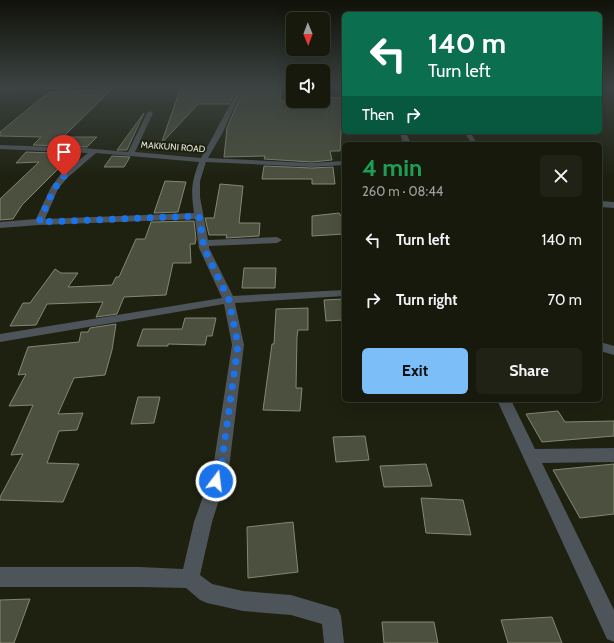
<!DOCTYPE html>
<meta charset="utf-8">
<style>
:root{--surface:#16190c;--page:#1f2215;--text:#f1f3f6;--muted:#9ea09d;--line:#35382d;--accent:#7bbef8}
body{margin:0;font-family:Cabin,sans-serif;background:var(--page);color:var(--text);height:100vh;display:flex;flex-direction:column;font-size:15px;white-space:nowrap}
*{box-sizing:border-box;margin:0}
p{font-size:13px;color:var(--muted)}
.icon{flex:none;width:22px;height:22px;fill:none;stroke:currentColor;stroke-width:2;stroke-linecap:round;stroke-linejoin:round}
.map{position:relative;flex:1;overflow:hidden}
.drawer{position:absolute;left:342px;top:142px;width:260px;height:260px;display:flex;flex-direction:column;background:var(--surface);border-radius:6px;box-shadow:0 4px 16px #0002,0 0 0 1px var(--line)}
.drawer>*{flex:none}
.banner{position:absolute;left:342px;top:12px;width:260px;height:122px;border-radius:6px;box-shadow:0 4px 16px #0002,0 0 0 1px var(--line);background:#0b6e4f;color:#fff;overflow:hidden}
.needle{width:26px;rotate:179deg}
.controls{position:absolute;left:286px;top:12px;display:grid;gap:8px}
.controls a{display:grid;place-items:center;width:44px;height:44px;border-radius:6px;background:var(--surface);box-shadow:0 4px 16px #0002,0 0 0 1px var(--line);font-size:20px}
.pin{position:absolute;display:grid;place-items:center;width:34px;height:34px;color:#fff;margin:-41px -17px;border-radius:50% 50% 50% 0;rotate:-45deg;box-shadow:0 0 4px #0007}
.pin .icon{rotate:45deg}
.me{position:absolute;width:44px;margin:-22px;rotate:15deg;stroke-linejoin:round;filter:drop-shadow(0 0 3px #0008)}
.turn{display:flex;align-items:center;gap:14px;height:84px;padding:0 20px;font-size:18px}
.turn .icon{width:52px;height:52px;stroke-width:2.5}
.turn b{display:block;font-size:28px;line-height:34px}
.then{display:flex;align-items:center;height:38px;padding:0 20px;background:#0003;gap:8px;font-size:15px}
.round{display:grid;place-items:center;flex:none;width:42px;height:42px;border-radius:6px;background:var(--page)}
.overview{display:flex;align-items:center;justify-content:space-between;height:68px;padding:0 20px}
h1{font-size:24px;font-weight:700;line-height:30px;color:#1e9e55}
.cta{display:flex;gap:8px;margin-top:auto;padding:8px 20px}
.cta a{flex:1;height:46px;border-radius:6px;background:var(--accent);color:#111;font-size:16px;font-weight:700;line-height:46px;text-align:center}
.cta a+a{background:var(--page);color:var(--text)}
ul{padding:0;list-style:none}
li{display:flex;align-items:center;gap:12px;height:60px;padding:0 20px}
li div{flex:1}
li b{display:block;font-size:15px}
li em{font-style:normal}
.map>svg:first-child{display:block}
.building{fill:#4c503e;stroke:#838773}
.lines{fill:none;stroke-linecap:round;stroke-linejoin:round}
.minor{fill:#4d545a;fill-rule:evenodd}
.route{stroke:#1a73e8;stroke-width:7;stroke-dasharray:0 12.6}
.labels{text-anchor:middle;stroke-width:4;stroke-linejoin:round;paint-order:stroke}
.far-street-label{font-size:9px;fill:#e7e9de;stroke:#1e2110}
</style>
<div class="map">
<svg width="614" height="643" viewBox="0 0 614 643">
<rect width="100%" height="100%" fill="#1e2110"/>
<path class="building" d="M 181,87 L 239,87 L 229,104 L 198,104 L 161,144 Z
M 248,87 L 281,87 L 280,101 L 323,101 L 323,97 L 343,98 L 340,151 L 330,151 L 332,160 L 312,162 L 264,159 L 265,156 L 224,157 L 227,128 L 237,104 Z
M 112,89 L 63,137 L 97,137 L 87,147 L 33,145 L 41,137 L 0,136 L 0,132 L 49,92 Z
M 144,113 L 127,150 L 117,150 Z
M 26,152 L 79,154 L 71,163 L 64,163 L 22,205 L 13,219 L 0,220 L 0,199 L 39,162 L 16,163 Z
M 112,156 L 130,157 L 124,167 L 104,167 Z
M 264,166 L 312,168 L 333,167 L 335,184 L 312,184 L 312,179 L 262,179 Z
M 165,181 L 186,182 L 178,212 L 154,213 Z
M 220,184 L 243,186 L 239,223 L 260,223 L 259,236 L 226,238 L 227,235 L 209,235 L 205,218 L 214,218 Z
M 339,213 L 344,220 L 344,234 L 312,236 L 312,216 Z
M 194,221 L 196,239 L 195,244 L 190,244 L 191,263 L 173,263 L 166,295 L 124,297 L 117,314 L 96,317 L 103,302 L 47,304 L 36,325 L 10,326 L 23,303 L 30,303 L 55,269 L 61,273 L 78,273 L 68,287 L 112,285 L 116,277 L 119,277 L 136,239 L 145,239 L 151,222 Z
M 244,268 L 276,268 L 275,288 L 242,288 Z
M 344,299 L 344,320 L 326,321 L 324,300 Z
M 308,308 L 308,330 L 298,330 L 297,337 L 296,388 L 302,388 L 300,411 L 263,410 L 272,344 L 274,344 L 276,309 Z
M 185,318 L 216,318 L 212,336 L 207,336 L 205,345 L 168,344 L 168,346 L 137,346 L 143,329 L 182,329 Z
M 116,324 L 112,350 L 105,375 L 74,378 L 58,414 L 83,413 L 77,430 L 59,431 L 47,463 L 79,464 L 63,502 L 0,500 L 0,497 L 23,454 L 11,455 L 33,405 L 9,406 L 26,374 L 18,375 L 28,347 L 79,342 L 81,332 L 88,332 L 90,328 Z
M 138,397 L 160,397 L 154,423 L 131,424 Z
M 558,411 L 565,422 L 614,421 L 614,436 L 542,442 L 526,414 Z
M 365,436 L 369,460 L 336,462 L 333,437 Z
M 426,464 L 432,486 L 384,487 L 380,466 Z
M 614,464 L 614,514 L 580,518 L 553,470 Z
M 421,498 L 463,500 L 471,535 L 426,533 Z
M 293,522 L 298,572 L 248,578 L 247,527 Z
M 30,599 L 14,643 L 0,643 L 0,600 Z
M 552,617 L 562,643 L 508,643 L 501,620 Z
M 382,622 L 434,622 L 438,643 L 384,643 Z"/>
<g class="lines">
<path class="minor" d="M 0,87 L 72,87 L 69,89 L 0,91 Z
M 241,87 L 247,87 L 236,103 L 223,132 L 208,158 L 312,163 L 344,161 L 344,165 L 312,167 L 206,162 L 200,181 L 200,197 L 208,240 L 277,237 L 282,240 L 277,243 L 209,246 L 209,248 L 233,296 L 344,290 L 344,296 L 235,303 L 244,345 L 229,468 L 212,522 L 200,575 L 212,584 L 243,591 L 291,595 L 338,609 L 341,616 L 344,643 L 324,643 L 322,624 L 291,615 L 243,611 L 207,603 L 200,600 L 186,588 L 140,587 L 0,587 L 0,567 L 140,567 L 183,569 L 194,522 L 213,468 L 232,345 L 224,304 L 0,342 L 0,334 L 222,298 L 199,248 L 195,219 L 39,225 L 0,228 L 0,222 L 36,219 L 51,187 L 61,174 L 88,153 L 0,149 L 0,145 L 83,148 L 128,152 L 147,113 L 150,111 L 153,113 L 135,152 L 201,158 C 215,134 226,109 241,87 ZM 96,153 L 199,162 C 191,184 191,191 194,213 L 45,219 L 58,189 L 67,178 Z
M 600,87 L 614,87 L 614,89 L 600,90 Z
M 400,132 L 406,132 L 411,144 L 403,144 Z
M 464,132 L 470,132 L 475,140 L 474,141 L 470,141 Z
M 600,201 L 614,202 L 614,208 L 600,207 Z
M 600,342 L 614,346 L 614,355 L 600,351 Z
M 497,400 L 511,400 L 535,449 L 614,448 L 614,462 L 542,463 L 614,610 L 614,642 L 607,639 Z"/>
</g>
<linearGradient id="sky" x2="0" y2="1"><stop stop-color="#101209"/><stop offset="0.49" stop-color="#3b4342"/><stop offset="1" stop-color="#3b4342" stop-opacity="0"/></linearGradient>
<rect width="614" height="177" fill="url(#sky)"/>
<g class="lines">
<path class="route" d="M 64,176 L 54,189 L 39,222 L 199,216 L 204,248 L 229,300 L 238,345 L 221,468 L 216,481"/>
</g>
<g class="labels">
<g class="far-street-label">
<text transform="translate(173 147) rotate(4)" y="3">MAKKUNI ROAD</text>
</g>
</g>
</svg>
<div class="controls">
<a><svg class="needle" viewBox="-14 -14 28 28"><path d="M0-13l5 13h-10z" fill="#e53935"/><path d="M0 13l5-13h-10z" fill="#9ea09d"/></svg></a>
<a><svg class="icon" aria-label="sound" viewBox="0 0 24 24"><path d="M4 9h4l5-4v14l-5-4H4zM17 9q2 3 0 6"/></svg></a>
</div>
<div class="pin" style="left:64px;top:176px;background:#d93025"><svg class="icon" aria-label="arrive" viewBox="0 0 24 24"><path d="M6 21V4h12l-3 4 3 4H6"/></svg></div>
<svg class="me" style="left:216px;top:481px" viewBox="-20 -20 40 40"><circle r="17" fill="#1a73e8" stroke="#fff" stroke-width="3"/><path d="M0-11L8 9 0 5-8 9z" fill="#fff"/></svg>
<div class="banner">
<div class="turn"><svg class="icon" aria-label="left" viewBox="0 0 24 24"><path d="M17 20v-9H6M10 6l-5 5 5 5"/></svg><div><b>140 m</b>Turn left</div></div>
<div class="then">Then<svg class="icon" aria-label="right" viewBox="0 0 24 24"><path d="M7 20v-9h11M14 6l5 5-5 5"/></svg></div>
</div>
<section class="drawer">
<div class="overview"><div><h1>4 min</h1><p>260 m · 08:44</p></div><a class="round"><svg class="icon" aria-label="close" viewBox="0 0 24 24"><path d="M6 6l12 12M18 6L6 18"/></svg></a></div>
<ul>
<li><svg class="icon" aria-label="left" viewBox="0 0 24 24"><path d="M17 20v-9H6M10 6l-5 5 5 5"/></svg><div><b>Turn left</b></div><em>140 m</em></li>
<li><svg class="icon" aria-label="right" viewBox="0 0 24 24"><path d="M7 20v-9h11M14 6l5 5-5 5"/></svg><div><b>Turn right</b></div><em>70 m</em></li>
</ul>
<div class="cta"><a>Exit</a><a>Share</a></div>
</section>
</div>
